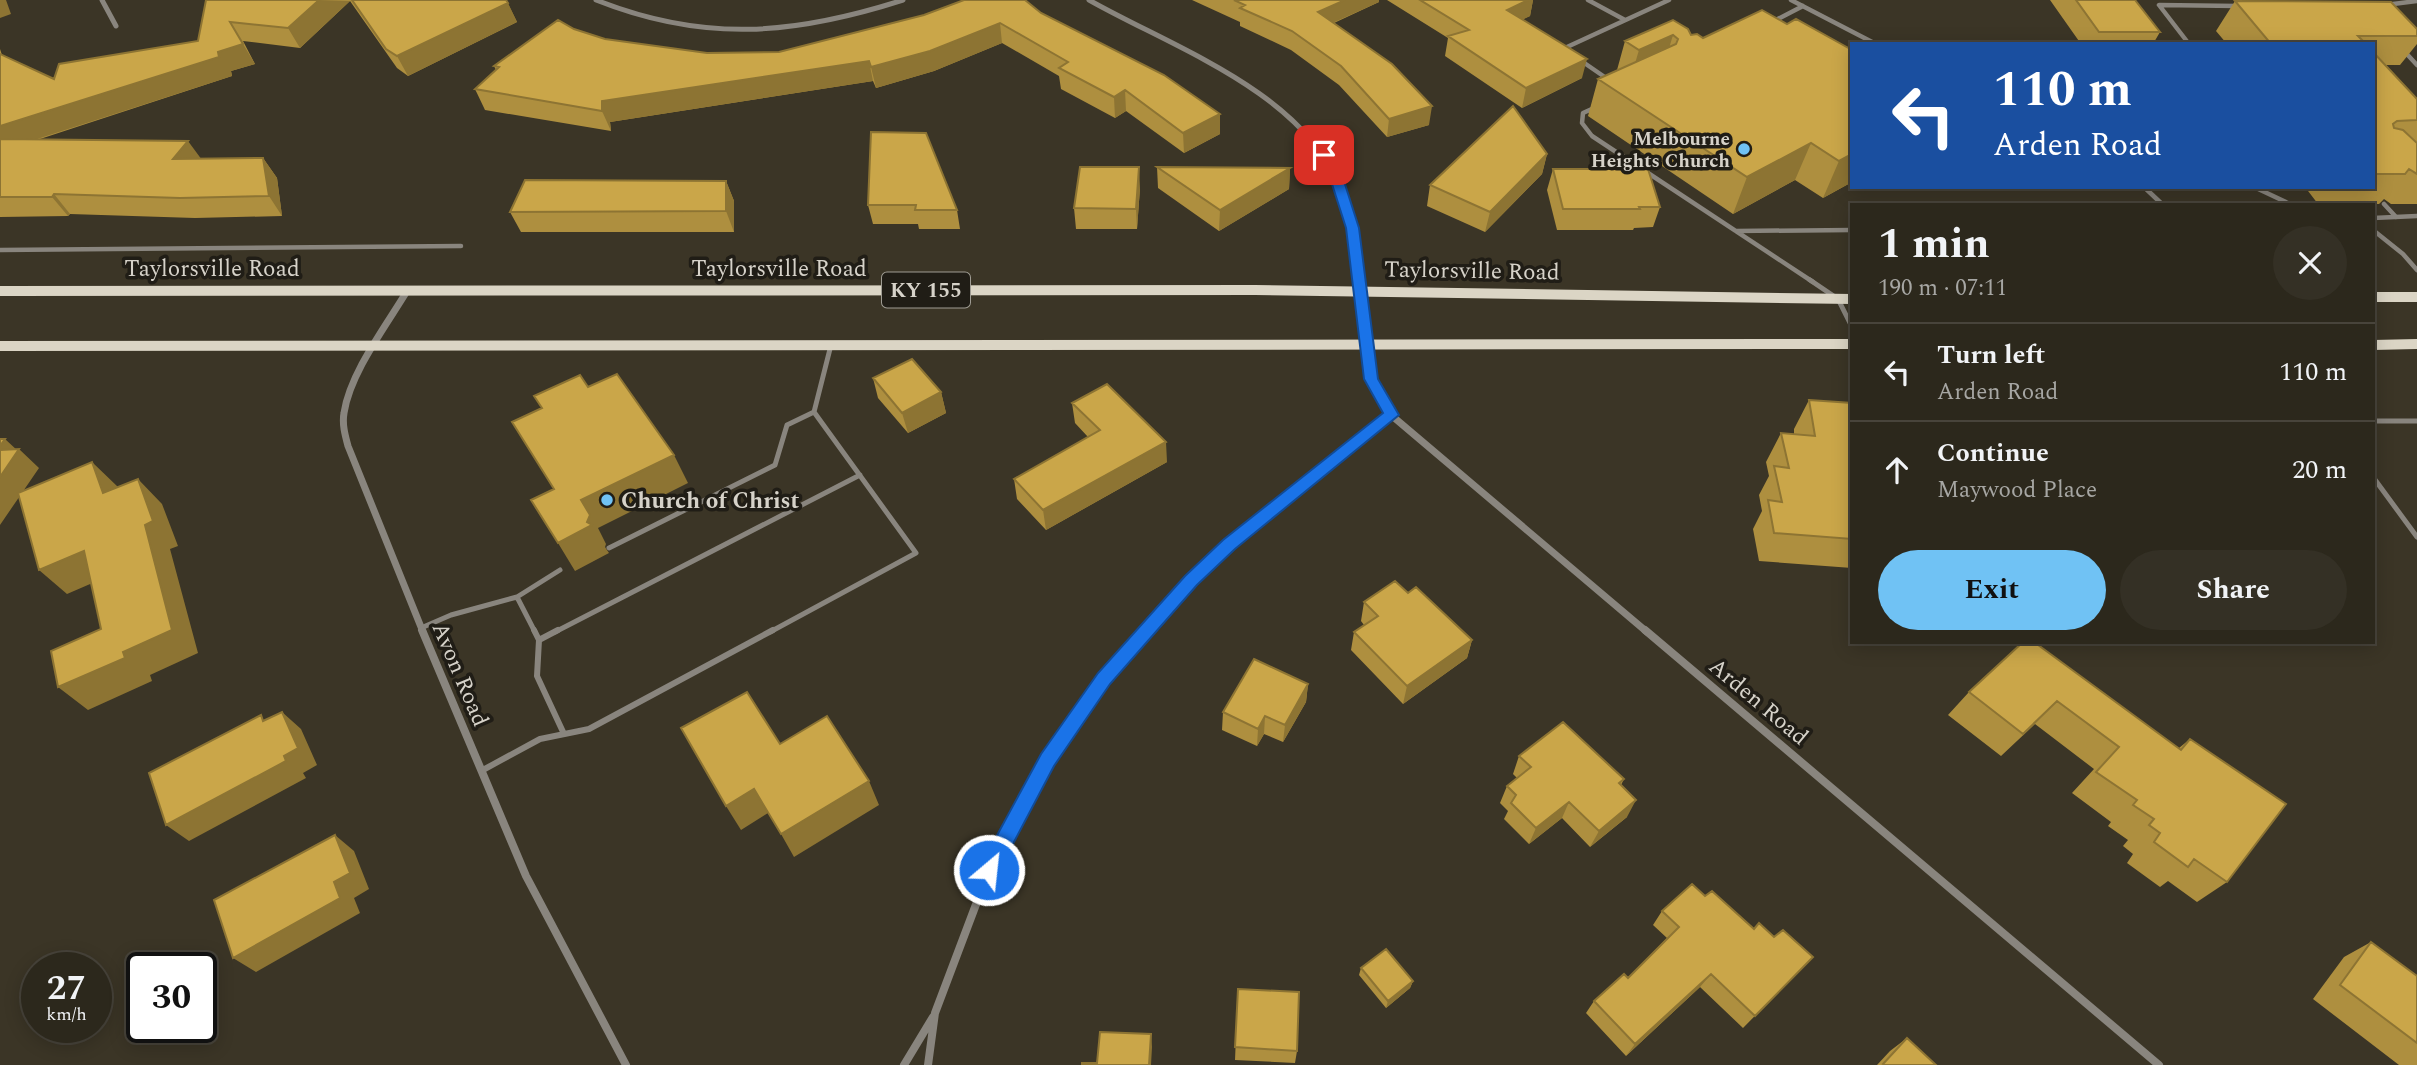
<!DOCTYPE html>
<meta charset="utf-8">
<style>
:root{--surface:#2c281c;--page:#343025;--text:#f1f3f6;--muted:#a6a6a3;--line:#48443b;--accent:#70c2f4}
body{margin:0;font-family:Spectral,serif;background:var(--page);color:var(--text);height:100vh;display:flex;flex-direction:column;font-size:26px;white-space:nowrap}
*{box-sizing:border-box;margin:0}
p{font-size:23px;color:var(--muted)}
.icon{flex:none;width:38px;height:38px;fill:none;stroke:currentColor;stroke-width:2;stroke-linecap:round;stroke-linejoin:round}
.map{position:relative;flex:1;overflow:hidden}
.drawer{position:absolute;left:1850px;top:203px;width:525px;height:441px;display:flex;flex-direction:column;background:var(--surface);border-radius:0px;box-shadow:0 4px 18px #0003,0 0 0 2px var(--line)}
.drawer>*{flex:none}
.top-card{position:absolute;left:1850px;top:42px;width:525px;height:147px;border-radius:0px;box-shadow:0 4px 18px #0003,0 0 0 2px var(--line);background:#1a4fa0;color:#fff;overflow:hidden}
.speed{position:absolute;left:21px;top:952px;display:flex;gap:14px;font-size:35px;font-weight:700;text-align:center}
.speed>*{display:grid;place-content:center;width:91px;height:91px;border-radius:50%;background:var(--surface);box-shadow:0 4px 18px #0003,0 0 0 2px var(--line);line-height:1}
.speed small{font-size:18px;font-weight:400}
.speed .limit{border:4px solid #111;border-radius:10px;background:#fff;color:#111}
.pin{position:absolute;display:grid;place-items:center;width:60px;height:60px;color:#fff;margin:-30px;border-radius:14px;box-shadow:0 4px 10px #0006}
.me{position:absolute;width:77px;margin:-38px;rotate:28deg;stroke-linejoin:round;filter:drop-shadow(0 0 5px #0008)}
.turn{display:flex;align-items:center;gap:24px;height:147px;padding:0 28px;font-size:32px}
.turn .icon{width:91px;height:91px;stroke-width:2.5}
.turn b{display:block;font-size:49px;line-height:60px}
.round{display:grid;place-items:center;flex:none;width:74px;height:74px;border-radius:37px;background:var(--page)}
.summary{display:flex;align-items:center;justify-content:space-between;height:119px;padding:0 28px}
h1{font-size:42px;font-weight:700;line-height:52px}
.cta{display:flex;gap:14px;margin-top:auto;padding:14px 28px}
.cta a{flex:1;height:80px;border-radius:42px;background:var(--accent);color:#111;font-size:28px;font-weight:700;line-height:80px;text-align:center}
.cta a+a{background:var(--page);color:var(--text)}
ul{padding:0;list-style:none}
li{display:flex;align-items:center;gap:21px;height:98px;padding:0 28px;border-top:2px solid var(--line)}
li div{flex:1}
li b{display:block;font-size:26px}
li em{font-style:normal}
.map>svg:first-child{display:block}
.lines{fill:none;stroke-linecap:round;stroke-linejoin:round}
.service-far2{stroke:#89857e;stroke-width:4.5}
.service-far1{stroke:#89857e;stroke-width:5}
.service{stroke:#89857e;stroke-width:6}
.minor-far2{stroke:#89857e;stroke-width:5}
.minor-far1{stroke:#89857e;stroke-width:7}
.minor{stroke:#89857e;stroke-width:8}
.primary{fill:#dbd5c5;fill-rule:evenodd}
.wall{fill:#ae8f3f}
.shaded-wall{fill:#8d7433}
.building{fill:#caa649;stroke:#8d7433;stroke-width:2}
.route{fill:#1a73e8;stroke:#114b97;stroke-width:2}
.poi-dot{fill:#70c2f4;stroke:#201d16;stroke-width:2.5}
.labels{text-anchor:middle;stroke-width:7;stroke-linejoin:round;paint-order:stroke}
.far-poi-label{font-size:19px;font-weight:bold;fill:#d6d2c9;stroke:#201d16;text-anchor:end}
.shield{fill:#201d16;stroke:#9f9c93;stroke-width:2}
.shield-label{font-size:21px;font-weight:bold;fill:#d6d2c9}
.street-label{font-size:23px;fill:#d6d2c9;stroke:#201d16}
.poi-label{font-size:23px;font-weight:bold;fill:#d6d2c9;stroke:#201d16;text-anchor:start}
</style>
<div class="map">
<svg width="2417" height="1065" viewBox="0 0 2417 1065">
<rect width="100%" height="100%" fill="#3b3526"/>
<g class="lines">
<path class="service-far2" d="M 1588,0 L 1625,20
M 1791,0 L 1876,44
M 2385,5 L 2417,1
M 1774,21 L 1803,6
M 2189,44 L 2159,5 L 2238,6
M 1567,50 L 1567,47 L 1669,0
M 2405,52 L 2417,65
M 1580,60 L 1609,80
M 1594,108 L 1583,113 L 1582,123 L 1592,136 L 1813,282
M 2144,187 L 2163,205
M 2254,187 L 2292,205
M 2384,204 L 2396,217
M 2373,218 L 2417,216
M 2373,230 L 2403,254 L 2417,270
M 1736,231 L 1852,230
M 0,250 L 461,246"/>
<path class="service-far1" d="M 1810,280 L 1838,299 L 1852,327
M 2373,421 L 2417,421
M 2373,477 L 2417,537
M 609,548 L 775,465 L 787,425 L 814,412
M 517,597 L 560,570
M 421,628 L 451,615 L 517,597 L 535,632
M 555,632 L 860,475
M 770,632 L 916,553 L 814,412 L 831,345"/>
<path class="service" d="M 534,630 L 539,640 L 558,630
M 539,640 L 537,676 L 564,734
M 481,771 L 540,739 L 589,729 L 773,630"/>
<path class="minor-far2" d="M 102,0 L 116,26
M 596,0 C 704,43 794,35 903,0
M 1089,0 C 1172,47 1298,90 1338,183 C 1351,215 1356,249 1358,282"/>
<path class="minor-far1" d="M 1358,280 L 1366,359 L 1373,382 L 1391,415 L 1647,632
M 407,291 C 386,326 350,373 344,413 C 342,424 345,435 348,446 L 423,632
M 1146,632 L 1191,581 L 1229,544 L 1391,415"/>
<path class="minor" d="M 422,630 L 526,876 L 626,1065
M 1645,630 L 2159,1065
M 904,1065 L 933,1017
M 928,1065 L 935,1013 L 989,870 L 1047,760 L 1104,679 L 1148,630"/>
<path class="primary" d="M 1255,285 L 1852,294 L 1852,304 L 1255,295 L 0,296 L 0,286 Z
M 2373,292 L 2417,292 L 2417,302 L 2373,302 Z
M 1852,339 L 1852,349 L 0,351 L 0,341 Z
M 2417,339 L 2417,349 L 2373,350 L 2373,340 Z"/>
</g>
<path class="wall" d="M 206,0 L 506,0 L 517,22 L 408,76 L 397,68 L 350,1 L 300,48 L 243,41 L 255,64 L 231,71 L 232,76 L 37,140 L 201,159 L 263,158 L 277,178 L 282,216 L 195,218 L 70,214 L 68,216 L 0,217 L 0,49 L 2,55 L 54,79 L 198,41 Z
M 1192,0 L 1379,0 L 1379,2 L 1334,23 L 1429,125 L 1387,137 L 1339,85 L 1291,50 L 1240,26 L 1240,22 Z
M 1387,0 L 1533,0 L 1530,16 L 1523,19 L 1582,78 L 1522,108 L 1445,56 L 1448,38 Z
M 2050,0 L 2135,0 L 2160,32 L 2153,44 L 2081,44 Z
M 2235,1 L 2417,29 L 2417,44 L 2400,65 L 2386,65 L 2417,99 L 2417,204 L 2391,204 L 2384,199 L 2379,204 L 2318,204 L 2305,187 L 2373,187 L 2373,44 L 2227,44 L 2216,31 Z
M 1041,13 L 1220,114 L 1220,134 L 1184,153 L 1126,111 L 1115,118 L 1061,89 L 1059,76 L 1002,43 L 934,71 L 876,88 L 873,81 L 610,122 L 611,131 L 485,110 L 475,89 L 496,70 L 494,66 L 574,29 L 605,39 L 707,53 L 779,52 L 924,15 Z
M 1673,20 L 1691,35 L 1703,38 L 1787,24 L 1852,50 L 1852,182 L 1823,198 L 1795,180 L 1733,214 L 1588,116 L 1598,79 L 1617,70 L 1625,41 Z
M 871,132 L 957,210 L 960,229 L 919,229 L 918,224 L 873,224 L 868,205 Z
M 1547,154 L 1542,174 L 1485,232 L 1427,206 L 1430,185 Z
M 1157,167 L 1290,168 L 1289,189 L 1219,231 L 1158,188 Z
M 1553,169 L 1660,207 L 1653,227 L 1634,228 L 1633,230 L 1557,230 L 1547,190 Z
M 726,181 L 734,201 L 734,232 L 521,232 L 510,212 Z
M 1140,188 L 1137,229 L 1076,229 L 1074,208 Z
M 873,378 L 941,392 L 946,413 L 908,433 L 878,398 Z
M 1809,400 L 1852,403 L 1852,568 L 1759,561 L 1753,529 L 1762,511 L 1759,495 L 1769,476 L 1766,462 L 1781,433 L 1794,434 L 1794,429 Z
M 1072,403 L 1167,462 L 1046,530 L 1017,499 L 1014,479 L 1088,437 L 1075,423 Z
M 1408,593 L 1472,640 L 1467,658 L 1403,704 L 1351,650 L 1354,632 L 1364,625 L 1361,621 L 1364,602 Z
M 2023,642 L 2179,748 L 2190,739 L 2227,882 L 2197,902 L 2168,881 L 2160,887 L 2127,863 L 2133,854 L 2123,846 L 2128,840 L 2108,826 L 2111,822 L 2072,793 L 2094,769 L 2035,724 L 2001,756 L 1948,715 L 1969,692 Z
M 1308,684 L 1306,702 L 1283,742 L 1264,734 L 1257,746 L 1222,730 L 1223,712 Z
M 1519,756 L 1624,779 L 1621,785 L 1627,817 L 1590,847 L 1562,818 L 1529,844 L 1504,819 L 1508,811 L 1500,803 L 1507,786 L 1517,778 L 1513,774 Z
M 1705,896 L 1754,929 L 1774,937 L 1813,957 L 1743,1028 L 1700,987 L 1626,1056 L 1586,1013 L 1594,1001 L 1628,978 L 1667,938 L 1653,925 L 1662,911 Z
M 2371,942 L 2417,976 L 2417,1065 L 2399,1065 L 2313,999 L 2344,957 Z
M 1361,968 L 1413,981 L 1410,988 L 1386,1008 L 1359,975 Z
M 1238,989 L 1297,1051 L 1295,1063 L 1235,1060 Z
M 1907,1038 L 1936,1065 L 1877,1065 L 1890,1051 Z"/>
<path class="shaded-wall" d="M 0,0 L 6,0 L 11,14 L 0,18 Z
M 319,0 L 350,1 L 300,48 L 288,28 Z
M 1345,0 L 1379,0 L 1379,2 L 1317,30 L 1318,12 Z
M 1528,0 L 1533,0 L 1530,16 L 1504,29 L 1507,10 Z
M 508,3 L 517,22 L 408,76 L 397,56 Z
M 230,22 L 255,64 L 231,71 L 232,76 L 0,151 L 0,126 L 218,52 Z
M 1000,23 L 1002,43 L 934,71 L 876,88 L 871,67 Z
M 1673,35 L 1662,72 L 1628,87 L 1639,50 Z
M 1587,59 L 1582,78 L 1522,108 L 1526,88 Z
M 869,61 L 873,81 L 610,122 L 611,131 L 602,111 L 602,101 Z
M 1125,90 L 1126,111 L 1115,118 L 1114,97 Z
M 1432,106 L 1429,125 L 1387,137 L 1389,119 Z
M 1220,114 L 1220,134 L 1184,153 L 1183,133 Z
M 188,141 L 202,160 L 173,159 Z
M 1811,143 L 1795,180 L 1733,214 L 1747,177 Z
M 1547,154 L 1542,174 L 1485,232 L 1490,212 Z
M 1852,154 L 1852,182 L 1823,198 L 1839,161 Z
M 263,158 L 277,178 L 282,216 L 269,196 Z
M 1139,167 L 1140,188 L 1137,229 L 1136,209 Z
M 1290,168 L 1289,189 L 1219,231 L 1220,210 Z
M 726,181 L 734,201 L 734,232 L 726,211 Z
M 54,194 L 70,214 L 68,216 L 52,197 Z
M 941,392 L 946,413 L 908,433 L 902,413 Z
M 5,439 L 18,451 L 19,449 L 39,468 L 0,525 L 0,446 Z
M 1166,442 L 1167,462 L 1046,530 L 1043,510 Z
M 674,455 L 688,483 L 598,528 L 606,544 L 605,547 L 609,553 L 575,571 L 558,543 L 587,522 L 581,500 Z
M 92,462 L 118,487 L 103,493 Z
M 138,479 L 162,504 L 178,546 L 170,549 L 198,653 L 150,675 L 152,681 L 88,710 L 58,687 L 123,652 L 145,525 Z
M 84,551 L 111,575 L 67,594 L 39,570 Z
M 1472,640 L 1467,658 L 1403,704 L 1407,686 Z
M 1308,684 L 1306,702 L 1283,742 L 1285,725 Z
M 282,712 L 301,729 L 317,765 L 303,773 L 306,778 L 189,841 L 166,825 L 284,756 Z
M 1265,716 L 1264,734 L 1257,746 L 1258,729 Z
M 869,781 L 879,805 L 794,857 L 781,834 Z
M 754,789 L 768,813 L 741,830 L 726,806 Z
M 1636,800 L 1627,817 L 1590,847 L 1599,831 Z
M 1569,802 L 1562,818 L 1529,844 L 1536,828 Z
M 335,835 L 354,851 L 369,889 L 354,898 L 360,913 L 256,972 L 233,958 L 334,882 Z
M 1711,974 L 1700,987 L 1626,1056 L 1635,1044 Z
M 1413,981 L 1410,988 L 1386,1008 L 1388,1001 Z
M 1151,1034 L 1152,1047 L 1151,1065 L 1149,1065 Z"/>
<path class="building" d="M 206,0 L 319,0 L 288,28 L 230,22 L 243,44 L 218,52 L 219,57 L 0,126 L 0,54 L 54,79 L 59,64 L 198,41 Z
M 352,0 L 506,0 L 508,3 L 397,56 L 386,49 Z
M 964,0 L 1025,0 L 1041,13 L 1164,75 L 1220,114 L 1183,133 L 1125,90 L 1114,97 L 1059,68 L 1068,62 L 1000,23 L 930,51 L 871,67 L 869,61 L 602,101 L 602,111 L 475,89 L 499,67 L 494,66 L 558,20 L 574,29 L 605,39 L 707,53 L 779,52 L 924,15 Z
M 1234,0 L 1345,0 L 1318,12 L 1392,64 L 1432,106 L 1389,119 L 1341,66 L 1292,31 L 1240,8 L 1245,5 Z
M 1420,0 L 1528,0 L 1507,10 L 1587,59 L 1526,88 L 1448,36 L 1469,30 Z
M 2076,0 L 2135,0 L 2160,32 L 2099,32 Z
M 2235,1 L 2391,2 L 2417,29 L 2417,36 L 2358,36 L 2366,44 L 2271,44 Z
M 1762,10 L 1787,24 L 1796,19 L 1852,50 L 1852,154 L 1839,161 L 1811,143 L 1747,177 L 1598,79 L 1676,44 L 1678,39 L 1673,35 L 1639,50 L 1625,41 L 1673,20 L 1688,29 L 1691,35 L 1697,34 L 1703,38 Z
M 2373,52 L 2417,99 L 2417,120 L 2397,121 L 2393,124 L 2394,128 L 2403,130 L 2417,143 L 2417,174 L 2409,169 L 2405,174 L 2373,174 Z
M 1513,106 L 1547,154 L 1490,212 L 1430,185 Z
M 871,132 L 926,133 L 957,210 L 915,210 L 916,205 L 868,205 Z
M 0,139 L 188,141 L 173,159 L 263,158 L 269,196 L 180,198 L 54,194 L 52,197 L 0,197 Z
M 1080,167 L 1139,167 L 1136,209 L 1074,208 Z
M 1157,167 L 1290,168 L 1220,210 Z
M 1553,169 L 1648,169 L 1660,207 L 1639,207 L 1640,209 L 1563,209 Z
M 525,180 L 726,181 L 726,211 L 510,212 Z
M 912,359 L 941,392 L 902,413 L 873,378 Z
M 617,374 L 674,455 L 581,500 L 590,515 L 587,522 L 592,525 L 558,543 L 531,500 L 554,489 L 512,422 L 542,408 L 534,396 L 580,375 L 588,387 Z
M 1107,384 L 1166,442 L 1043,510 L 1014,479 L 1100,430 L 1072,403 Z
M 1809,400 L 1852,403 L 1852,539 L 1774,533 L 1768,500 L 1782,502 L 1774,466 L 1789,468 L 1781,433 L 1815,436 Z
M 0,439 L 5,439 L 0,446 Z
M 19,449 L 0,477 L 0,450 Z
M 92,462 L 103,493 L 138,479 L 153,521 L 145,525 L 172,630 L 123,652 L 125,658 L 58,687 L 51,651 L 101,629 L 84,551 L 39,570 L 18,493 Z
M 1395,581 L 1408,593 L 1416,587 L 1472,640 L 1407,686 L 1354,632 L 1378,616 L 1364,602 Z
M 2023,642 L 2034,642 L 2181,750 L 2190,739 L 2286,804 L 2227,882 L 2194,859 L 2188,867 L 2154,842 L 2160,833 L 2149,825 L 2154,819 L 2133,805 L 2137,800 L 2096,772 L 2119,747 L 2057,701 L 2023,734 L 1969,692 Z
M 1254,659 L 1308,684 L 1285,725 L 1265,716 L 1258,729 L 1223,712 Z
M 747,692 L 780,744 L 827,716 L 869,781 L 781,834 L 754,789 L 726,806 L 681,728 Z
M 282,712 L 298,748 L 284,756 L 286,761 L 166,825 L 149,773 L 261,715 L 263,721 Z
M 1563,722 L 1624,779 L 1619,783 L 1636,800 L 1599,831 L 1569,802 L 1536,828 L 1511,803 L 1516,795 L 1507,786 L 1531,767 L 1519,756 Z
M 335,835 L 350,873 L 334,882 L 340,898 L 233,958 L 214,900 Z
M 1692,884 L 1705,896 L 1712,891 L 1754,929 L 1759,923 L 1774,937 L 1783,930 L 1813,957 L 1755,1016 L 1711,974 L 1635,1044 L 1594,1001 L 1624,974 L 1628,978 L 1679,927 L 1662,911 Z
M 2371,942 L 2417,976 L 2417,1043 L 2340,985 Z
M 1386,949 L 1413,981 L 1388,1001 L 1361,968 Z
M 1238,989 L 1299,992 L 1297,1051 L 1235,1047 Z
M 1100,1032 L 1151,1034 L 1149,1065 L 1082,1065 L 1082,1063 L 1097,1063 Z
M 1907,1038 L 1936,1065 L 1885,1065 L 1883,1064 Z"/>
<path class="route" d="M 1324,152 L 1328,153 L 1343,178 L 1359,228 L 1378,379 L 1399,415 L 1235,549 L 1197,585 L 1110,684 L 1054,766 L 996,876 L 989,879 L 982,876 L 979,870 L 982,863 L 1041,754 L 1098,673 L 1185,576 L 1223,540 L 1383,413 L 1364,379 L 1346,228 L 1330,178 L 1318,155 Z"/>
<g class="poi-dot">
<circle cx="1744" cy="149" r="7"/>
<circle cx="607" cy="500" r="7"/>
</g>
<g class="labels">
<g class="far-poi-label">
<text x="1730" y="145">Melbourne<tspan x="1730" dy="22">Heights Church</tspan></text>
</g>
<rect class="shield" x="882" y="272.5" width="88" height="35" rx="5"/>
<g class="shield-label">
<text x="926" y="297">KY 155</text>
</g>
<g class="street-label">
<text x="212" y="276">Taylorsville Road</text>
<text x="779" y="276">Taylorsville Road</text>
<text transform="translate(1472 270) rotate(1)" y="8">Taylorsville Road</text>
<text transform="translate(461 674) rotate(67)" y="8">Avon Road</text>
<text transform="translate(1759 701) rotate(40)" y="8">Arden Road</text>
</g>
<g class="poi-label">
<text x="621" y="508">Church of Christ</text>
</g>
</g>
</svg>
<div class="speed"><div>27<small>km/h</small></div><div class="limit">30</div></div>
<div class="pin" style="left:1324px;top:155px;background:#d93025"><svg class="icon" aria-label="arrive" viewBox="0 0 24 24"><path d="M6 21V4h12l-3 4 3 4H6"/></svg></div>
<svg class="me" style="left:989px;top:870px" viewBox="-20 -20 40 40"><circle r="17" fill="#1a73e8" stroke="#fff" stroke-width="3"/><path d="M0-11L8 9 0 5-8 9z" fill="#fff"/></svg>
<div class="top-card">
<div class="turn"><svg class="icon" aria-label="left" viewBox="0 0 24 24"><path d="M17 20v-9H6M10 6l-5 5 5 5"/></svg><div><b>110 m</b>Arden Road</div></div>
</div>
<section class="drawer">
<div class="summary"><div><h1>1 min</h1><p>190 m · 07:11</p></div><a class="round"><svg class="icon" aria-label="close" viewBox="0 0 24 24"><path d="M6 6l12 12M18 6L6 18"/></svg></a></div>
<ul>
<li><svg class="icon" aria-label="left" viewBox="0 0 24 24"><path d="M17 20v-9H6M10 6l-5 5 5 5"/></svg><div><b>Turn left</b><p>Arden Road</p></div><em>110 m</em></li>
<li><svg class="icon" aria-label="ahead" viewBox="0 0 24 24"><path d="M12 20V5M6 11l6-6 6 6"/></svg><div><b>Continue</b><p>Maywood Place</p></div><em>20 m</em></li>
</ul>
<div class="cta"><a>Exit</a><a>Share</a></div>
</section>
</div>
